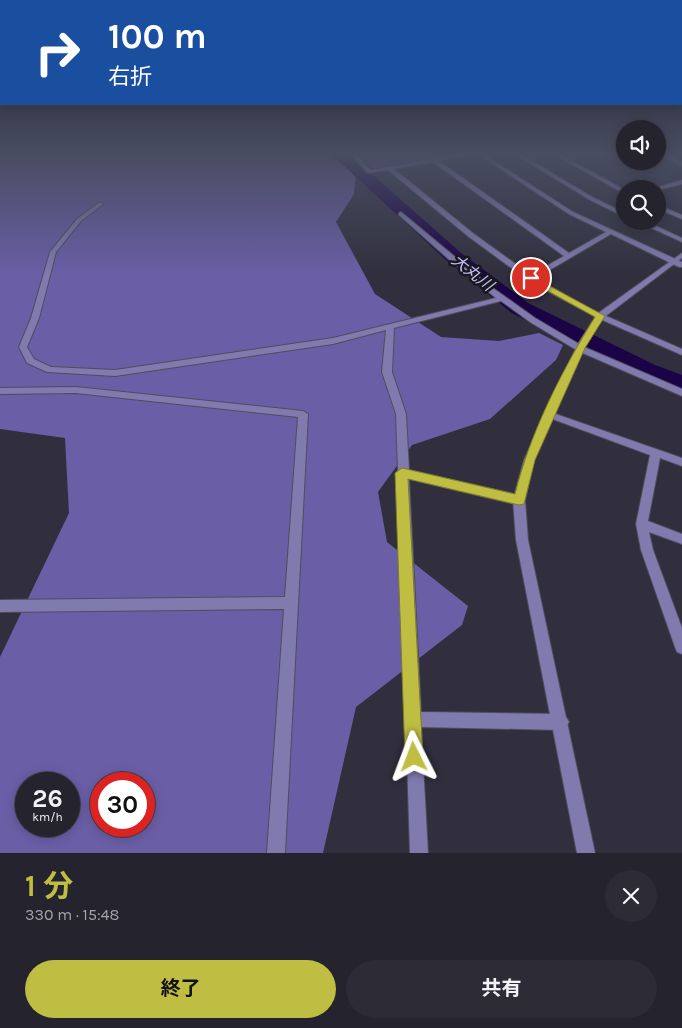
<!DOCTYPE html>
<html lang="ja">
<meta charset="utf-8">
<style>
:root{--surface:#25232e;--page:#2d2b36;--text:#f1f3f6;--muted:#a3a4aa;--line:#42404a;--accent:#bfbe42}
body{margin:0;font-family:Karla,"Noto Sans JP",sans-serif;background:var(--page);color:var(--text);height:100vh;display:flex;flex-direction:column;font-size:19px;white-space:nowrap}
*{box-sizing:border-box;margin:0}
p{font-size:16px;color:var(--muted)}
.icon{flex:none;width:28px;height:28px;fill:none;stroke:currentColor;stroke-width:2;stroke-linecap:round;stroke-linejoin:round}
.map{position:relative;height:853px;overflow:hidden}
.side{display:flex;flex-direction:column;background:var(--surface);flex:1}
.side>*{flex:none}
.banner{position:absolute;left:0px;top:0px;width:682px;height:105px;box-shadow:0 2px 12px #0003,0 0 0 1px var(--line);background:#1a4fa0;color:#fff;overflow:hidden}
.controls{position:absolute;left:616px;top:120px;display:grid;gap:10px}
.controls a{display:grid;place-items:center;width:50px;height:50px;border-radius:50%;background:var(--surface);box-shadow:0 2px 12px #0003,0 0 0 1px var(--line);font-size:25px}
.speed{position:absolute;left:15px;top:772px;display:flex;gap:10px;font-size:25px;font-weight:700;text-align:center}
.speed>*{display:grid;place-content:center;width:65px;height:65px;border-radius:50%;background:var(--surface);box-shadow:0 2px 12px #0003,0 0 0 1px var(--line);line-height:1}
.speed small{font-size:12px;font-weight:400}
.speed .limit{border:8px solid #d22;background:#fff;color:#111}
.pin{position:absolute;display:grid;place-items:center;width:42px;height:42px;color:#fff;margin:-21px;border:2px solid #fff;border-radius:50%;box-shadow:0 1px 5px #0007}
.me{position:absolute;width:55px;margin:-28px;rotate:357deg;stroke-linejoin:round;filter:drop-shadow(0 0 4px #0008)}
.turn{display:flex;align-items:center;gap:18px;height:105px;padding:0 25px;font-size:22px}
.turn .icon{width:65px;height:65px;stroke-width:2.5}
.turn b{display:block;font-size:35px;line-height:42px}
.round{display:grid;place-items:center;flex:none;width:52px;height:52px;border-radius:26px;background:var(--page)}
.summary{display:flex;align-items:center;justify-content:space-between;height:85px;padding:0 25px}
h1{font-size:30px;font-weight:700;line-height:38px;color:var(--accent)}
.action{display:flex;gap:10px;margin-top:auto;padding:10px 25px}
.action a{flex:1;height:58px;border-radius:30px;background:var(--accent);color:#111;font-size:20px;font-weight:700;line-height:58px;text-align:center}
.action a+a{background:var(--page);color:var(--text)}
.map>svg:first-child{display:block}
.green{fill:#574f88}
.forest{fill:#6a5ea6;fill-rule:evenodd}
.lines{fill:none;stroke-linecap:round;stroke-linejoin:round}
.river{fill:#1a0346;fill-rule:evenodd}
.minor-casing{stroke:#4f4d5a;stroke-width:2}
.tertiary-casing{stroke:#4f4d5a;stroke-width:2}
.minor{fill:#807aae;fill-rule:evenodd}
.tertiary{fill:#807aae;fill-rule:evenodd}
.route{fill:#bfbe42;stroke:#7c7c2b}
.labels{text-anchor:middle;stroke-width:5;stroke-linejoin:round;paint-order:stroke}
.far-water-label{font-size:16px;font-style:italic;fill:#c5bffc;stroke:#19181e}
</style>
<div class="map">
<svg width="682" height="853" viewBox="0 0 682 853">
<rect width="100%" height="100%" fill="#312f3d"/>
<path class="green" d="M 356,155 L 455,155 L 375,170 Z"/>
<path class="forest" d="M 0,155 L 338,155 L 357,160 L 354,194 L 336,222 L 375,294 L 441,337 L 499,341 L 539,333 L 563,345 L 556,360 L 490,419 L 412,445 L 378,492 L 387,542 L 468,606 L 462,625 L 356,707 L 323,853 L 0,853 L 0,657 L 69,513 L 65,438 L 0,429 ZM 26,784 L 69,784 L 69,826 L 26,826 ZM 101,784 L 144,784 L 144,826 L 101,826 Z"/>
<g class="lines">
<path class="river" d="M 330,155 L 348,155 L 356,160 L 460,252 L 528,303 L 655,365 L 682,375 L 682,394 L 637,377 L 512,313 L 446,260 L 344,166 Z"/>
<defs>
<path id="minor" d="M 351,155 L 356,155 L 371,170 L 456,155 L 468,155 L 439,161 L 569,253 L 606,232 L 569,214 L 479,155 L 485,155 L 573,212 L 682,262 L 682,267 L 679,267 L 611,234 L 536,278 L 590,309 L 682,349 L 682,355 L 600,319 L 532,283 L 469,237 L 388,170 L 368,173 ZM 433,162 L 564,256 L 531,275 L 474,234 L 394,169 Z
M 555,155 L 561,155 L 625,190 L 625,194 Z
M 661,155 L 668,155 L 682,162 L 682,166 Z
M 682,180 L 682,184 L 658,190 L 651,189 Z
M 100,202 L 103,204 L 102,205 L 81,221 L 56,252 L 39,318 L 27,347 L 34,359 L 51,367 L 115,370 L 333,338 L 496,298 L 462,271 L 399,215 L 399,213 L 401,212 L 490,286 L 535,318 L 584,347 L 682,389 L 682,396 L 578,351 L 530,322 L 501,301 L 394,328 L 392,372 L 406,414 L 409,470 L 519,495 L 523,497 L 525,500 L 523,503 L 519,505 L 409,479 L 421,712 L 561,714 L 566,717 L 569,722 L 566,727 L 561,730 L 421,727 L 428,853 L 410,853 L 398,476 L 397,473 L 398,470 L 396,414 L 382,372 L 386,330 L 333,344 L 115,376 L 47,372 L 27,363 L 19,347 L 31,318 L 50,252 L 77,219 Z
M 658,205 L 682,215 L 682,219 L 658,209 Z
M 76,387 L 303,411 L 308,414 L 285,853 L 267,853 L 284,609 L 0,612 L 0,600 L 285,597 L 298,417 L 76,393 L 0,394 L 0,388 Z
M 550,412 L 682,458 L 682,466 L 660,458 L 648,521 L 682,534 L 682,544 L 649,532 L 653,550 L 682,628 L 682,654 L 677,652 L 675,647 L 641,550 L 636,524 L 650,455 L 547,417 L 545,415 Z"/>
<path id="tertiary" d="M 516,155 L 522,155 L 594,198 L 625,213 L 625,217 L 590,200 Z
M 636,221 L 645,221 L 682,238 L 682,242 Z
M 682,253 L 682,258 L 603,318 L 586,344 L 534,460 L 525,500 L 528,540 L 595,853 L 577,853 L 516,540 L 513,500 L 524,460 L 578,344 L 597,314 Z"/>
</defs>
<use href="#minor" class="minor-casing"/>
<use href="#tertiary" class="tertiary-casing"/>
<use href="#minor" class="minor"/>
<use href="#tertiary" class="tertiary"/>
</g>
<linearGradient id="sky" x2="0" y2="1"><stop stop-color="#1b1a22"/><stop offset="0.56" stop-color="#484d62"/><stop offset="1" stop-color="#484d62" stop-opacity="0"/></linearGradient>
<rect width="682" height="275" fill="url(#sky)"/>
<path class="route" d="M 531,276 L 605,316 L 585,348 L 535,460 L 524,504 L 519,505 L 408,479 L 423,757 L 421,763 L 414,766 L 408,763 L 405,757 L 395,473 L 402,468 L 515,494 C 530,433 562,370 595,317 L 528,280 L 527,278 Z"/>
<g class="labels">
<g class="far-water-label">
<text transform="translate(473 272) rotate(38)" y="6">大丸川</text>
</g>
</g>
</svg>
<div class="controls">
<a><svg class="icon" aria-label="sound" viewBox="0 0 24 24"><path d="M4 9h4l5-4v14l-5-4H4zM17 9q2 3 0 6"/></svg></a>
<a><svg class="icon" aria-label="search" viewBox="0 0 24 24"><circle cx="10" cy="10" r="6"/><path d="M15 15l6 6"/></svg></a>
</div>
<div class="speed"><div>26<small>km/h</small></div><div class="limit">30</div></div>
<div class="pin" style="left:531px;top:278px;background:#d93025"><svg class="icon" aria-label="arrive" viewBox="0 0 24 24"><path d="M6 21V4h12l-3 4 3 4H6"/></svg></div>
<svg class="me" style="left:414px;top:757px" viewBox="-20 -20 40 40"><path d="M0-17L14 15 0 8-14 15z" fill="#bfbe42" stroke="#fff" stroke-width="4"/></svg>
<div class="banner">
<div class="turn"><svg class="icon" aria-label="right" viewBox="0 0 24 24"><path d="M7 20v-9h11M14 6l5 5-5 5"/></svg><div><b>100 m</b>右折</div></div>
</div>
</div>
<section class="side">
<div class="summary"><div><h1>1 分</h1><p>330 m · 15:48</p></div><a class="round"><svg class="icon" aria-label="close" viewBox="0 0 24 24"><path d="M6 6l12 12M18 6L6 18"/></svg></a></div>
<div class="action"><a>終了</a><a>共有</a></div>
</section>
